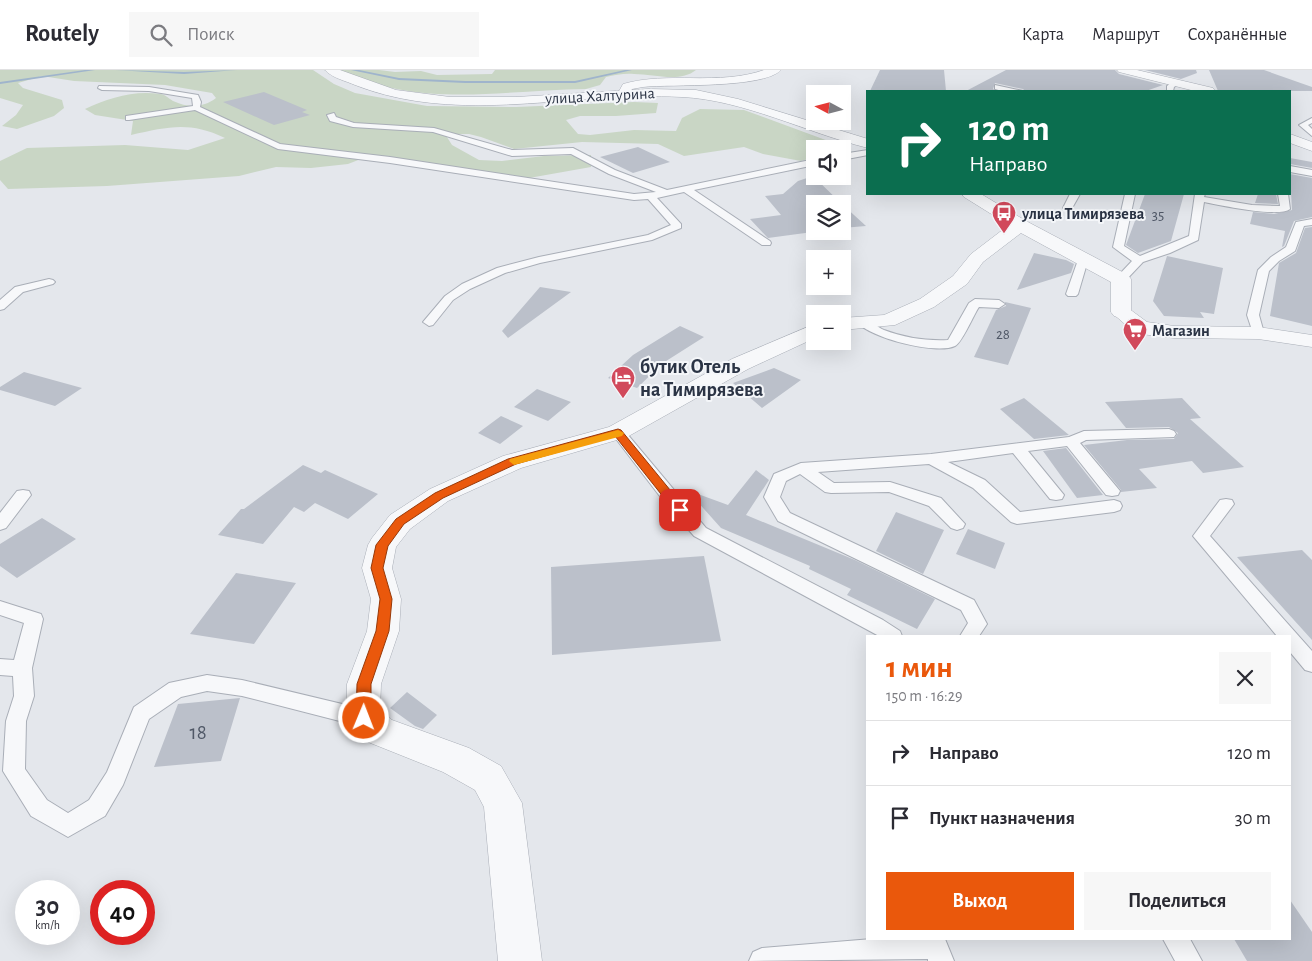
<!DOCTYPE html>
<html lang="ru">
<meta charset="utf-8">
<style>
:root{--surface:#fff;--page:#f7f7f7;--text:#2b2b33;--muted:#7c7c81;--line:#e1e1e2;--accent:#ea580c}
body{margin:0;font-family:"Alegreya Sans",sans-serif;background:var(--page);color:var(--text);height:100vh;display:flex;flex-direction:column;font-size:19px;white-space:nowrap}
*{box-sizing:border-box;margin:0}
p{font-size:16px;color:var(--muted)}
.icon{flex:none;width:28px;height:28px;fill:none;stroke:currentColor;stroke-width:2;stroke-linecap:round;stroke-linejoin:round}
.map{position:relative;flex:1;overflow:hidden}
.sheet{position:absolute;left:866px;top:565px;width:425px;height:305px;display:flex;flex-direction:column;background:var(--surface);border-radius:0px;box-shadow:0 5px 20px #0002}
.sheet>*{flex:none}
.top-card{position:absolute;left:866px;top:20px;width:425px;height:105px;border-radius:0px;box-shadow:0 5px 20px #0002;background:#0b6e4f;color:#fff;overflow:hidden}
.needle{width:32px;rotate:277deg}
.controls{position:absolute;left:806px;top:15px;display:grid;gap:10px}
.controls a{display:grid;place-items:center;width:45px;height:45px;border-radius:0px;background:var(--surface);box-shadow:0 5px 20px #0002;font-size:25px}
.speed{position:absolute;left:15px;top:810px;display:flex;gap:10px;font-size:25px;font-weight:700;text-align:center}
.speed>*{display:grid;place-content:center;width:65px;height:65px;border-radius:50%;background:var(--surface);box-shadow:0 5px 20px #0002;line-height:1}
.speed small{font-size:12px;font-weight:400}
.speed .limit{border:8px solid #d22;background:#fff;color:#111}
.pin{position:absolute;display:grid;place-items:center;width:42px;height:42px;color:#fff;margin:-21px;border-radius:10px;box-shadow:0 2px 8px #0006}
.me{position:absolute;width:55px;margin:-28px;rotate:1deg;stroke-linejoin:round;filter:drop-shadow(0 0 4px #0008)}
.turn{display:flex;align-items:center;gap:18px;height:105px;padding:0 20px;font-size:22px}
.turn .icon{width:65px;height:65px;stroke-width:2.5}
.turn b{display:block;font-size:35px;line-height:42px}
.round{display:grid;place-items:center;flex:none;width:52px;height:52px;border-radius:0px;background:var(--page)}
.headline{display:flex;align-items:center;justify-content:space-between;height:85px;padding:0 20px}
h1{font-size:30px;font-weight:700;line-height:38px;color:var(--accent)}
.primary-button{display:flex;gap:10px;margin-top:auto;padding:10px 20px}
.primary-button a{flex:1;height:58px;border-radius:0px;background:var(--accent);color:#fff;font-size:20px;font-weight:700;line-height:58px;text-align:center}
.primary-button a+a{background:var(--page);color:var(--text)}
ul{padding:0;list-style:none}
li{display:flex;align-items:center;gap:15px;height:65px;padding:0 20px;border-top:1px solid var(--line)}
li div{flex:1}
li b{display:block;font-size:19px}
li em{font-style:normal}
header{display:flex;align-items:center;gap:30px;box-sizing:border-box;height:70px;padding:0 25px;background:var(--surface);border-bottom:1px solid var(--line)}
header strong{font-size:24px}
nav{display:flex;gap:28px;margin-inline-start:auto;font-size:18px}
.search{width:350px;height:45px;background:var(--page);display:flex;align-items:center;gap:12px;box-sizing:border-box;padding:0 18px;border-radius:0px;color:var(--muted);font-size:19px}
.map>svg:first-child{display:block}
.green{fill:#c9d6c5}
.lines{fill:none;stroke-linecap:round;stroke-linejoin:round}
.stream{fill:#9fb4cc;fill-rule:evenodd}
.building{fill:#bbc0ca}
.service-casing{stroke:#a9aeb7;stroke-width:2}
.minor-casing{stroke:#a9aeb7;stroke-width:1}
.tertiary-casing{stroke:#a9aeb7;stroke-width:1}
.service{fill:#f7f8fa;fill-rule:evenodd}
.minor{fill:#f7f8fa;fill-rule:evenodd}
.tertiary{fill:#f7f8fa;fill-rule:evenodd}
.route{fill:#ea580c;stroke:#983908}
.slow{fill:#f59e0b}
.labels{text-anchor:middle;stroke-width:4;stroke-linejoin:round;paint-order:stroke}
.far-number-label{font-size:15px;fill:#4f5766}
.far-street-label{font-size:16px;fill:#2b3445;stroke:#f4f6f9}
.far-poi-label{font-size:16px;font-weight:bold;fill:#2b3445;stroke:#f4f6f9;text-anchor:start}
.poi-label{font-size:20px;font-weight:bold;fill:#2b3445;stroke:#f4f6f9;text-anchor:start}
.near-number-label{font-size:21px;fill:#4f5766}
</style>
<header>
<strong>Routely</strong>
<div class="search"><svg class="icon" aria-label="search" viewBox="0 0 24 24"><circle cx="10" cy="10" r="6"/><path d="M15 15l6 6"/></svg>Поиск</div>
<nav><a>Карта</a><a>Маршрут</a><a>Сохранённые</a></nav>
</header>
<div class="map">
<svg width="1312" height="891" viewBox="0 0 1312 891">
<rect width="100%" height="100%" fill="#e4e7ec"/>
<path class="green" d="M 0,0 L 313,0 L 334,14 L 355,23 L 427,36 L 516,37 L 634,32 L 658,33 L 656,43 L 616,46 L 580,46 L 566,50 L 578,64 L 590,65 L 634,60 L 676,61 L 682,48 L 700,39 L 744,40 L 850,79 L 843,81 L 842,79 L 815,79 L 815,87 L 801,91 L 763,84 L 744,77 L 684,86 L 658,74 L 582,72 L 514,79 L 481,67 L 469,64 L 445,64 L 452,75 L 479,90 L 502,91 L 544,86 L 591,85 L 591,97 L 529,108 L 371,85 L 348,94 L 311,98 L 276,97 L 239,106 L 107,116 L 8,119 L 0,110 L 0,91 L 27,78 L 125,75 L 188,80 L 225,68 C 189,51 168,57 131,65 L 133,51 L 95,45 L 85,39 C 108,28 134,20 160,24 C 165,24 168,28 173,31 C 188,38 203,38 216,28 L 212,23 L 165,15 L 74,11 L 42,6 L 18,13 L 23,18 L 62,30 L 64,38 L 54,46 L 17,59 L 2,56 L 16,45 L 23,35 L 0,28 Z
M 339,0 L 379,0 L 395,2 L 421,1 L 437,5 L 492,4 L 495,0 L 696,0 C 680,13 654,4 634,4 C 625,3 615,5 606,7 L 600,15 L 586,19 C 501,20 419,39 339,0 Z"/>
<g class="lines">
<path class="stream" d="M 85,0 L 95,0 L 0,14 L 0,12 Z
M 115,0 L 184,2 L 237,0 L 184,4 Z
M 351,0 L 359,0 L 399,8 L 465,11 L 575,11 L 625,0 L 632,0 L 575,13 L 465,13 L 399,10 Z"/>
</g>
<path class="building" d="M 880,0 L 944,0 L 946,21 L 870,21 Z
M 1006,0 L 1115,0 L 1119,4 L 1163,15 L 1146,21 L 1025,21 L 1023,19 L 995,13 L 993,19 L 996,21 L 966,21 Z
M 1145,0 L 1196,0 L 1197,3 L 1181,9 Z
M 1209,0 L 1264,0 L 1312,17 L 1312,21 L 1218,21 Z
M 264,22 L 307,40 L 302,42 L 310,45 L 274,55 L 223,32 Z
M 638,77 L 670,92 L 633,103 L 600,87 Z
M 1290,88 L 1312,92 L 1312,98 L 1290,94 Z
M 1290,104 L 1312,108 L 1312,147 L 1294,151 L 1284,176 L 1282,177 L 1285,161 L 1250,154 L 1253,142 L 1274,144 L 1292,140 Z
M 813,106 L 842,134 L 815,134 L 815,161 L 820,161 L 768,168 L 766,166 L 750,149 L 781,145 L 765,126 L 783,124 L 798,111 Z
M 1145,124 L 1184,124 L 1171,171 L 1138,183 L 1126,175 Z
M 1258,124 L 1276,124 L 1278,134 L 1255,133 Z
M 842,134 L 866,156 L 842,158 Z
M 1312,157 L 1312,256 L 1270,246 L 1279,193 L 1296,183 L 1305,158 Z
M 1034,183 L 1066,190 L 1074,194 L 1071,203 L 1017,220 Z
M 1167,186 L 1223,198 L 1214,244 L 1200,242 L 1204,248 L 1164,246 L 1153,231 Z
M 540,217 L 571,222 L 508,268 L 502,261 Z
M 1005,232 L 1031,238 L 1008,295 L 974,287 L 996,240 L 1006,236 Z
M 680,256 L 704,267 L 663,293 L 637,318 L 608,308 L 633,285 Z
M 774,298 L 801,310 L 762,338 L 733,313 Z
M 24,302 L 82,318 L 55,336 L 0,320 L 0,317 Z
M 537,319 L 571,332 L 548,351 L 514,337 Z
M 1024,328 L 1069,365 L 1034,369 L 1000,339 Z
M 1182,328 L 1201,348 L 1190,349 L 1244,397 L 1203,403 L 1192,391 L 1139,399 L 1157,418 L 1121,422 L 1121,420 L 1084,375 L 1127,370 L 1174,369 L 1178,363 L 1169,357 L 1126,358 L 1105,332 Z
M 501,346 L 523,356 L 500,374 L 478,363 Z
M 1066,378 L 1103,425 L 1077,428 L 1043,381 Z
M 303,395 L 321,403 L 325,400 L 378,424 L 348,449 L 315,433 L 304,442 L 294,437 L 263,474 L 218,465 L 241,439 L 244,439 Z
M 756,400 L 769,410 L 746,445 L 855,490 L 935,529 L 917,559 L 847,525 L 851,519 L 809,499 L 810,496 L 721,458 L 687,420 L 728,435 Z
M 896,442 L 944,460 L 923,504 L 876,481 Z
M 42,448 L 76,469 L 17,508 L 0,496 L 0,474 Z
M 968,459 L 1005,473 L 995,499 L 956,484 Z
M 1302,480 L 1312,490 L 1312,570 L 1237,487 Z
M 704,486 L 721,571 L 552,585 L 551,497 Z
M 236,503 L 296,513 L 254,574 L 190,564 Z
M 407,622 L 437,645 L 423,659 L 415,656 L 390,638 Z
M 240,628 L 221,691 L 154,697 L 178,634 Z
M 1290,830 L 1312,862 L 1312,891 L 1247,891 L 1234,869 L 1290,869 Z"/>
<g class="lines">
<defs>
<path id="service" d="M 1172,12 L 1179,14 L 1174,17 L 1173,21 L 1167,21 L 1167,16 Z
M 995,15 L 1023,21 L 1002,21 L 995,19 Z
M 99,16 L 149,17 L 198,25 L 201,32 L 200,37 L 280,74 L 390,87 L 634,124 L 656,122 L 609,104 L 571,84 L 512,86 L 433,62 L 353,57 L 330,51 L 327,45 L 334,43 L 336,47 L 354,53 L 434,58 L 512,80 L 573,78 L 615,100 L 667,120 L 815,89 L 815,95 L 694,120 L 770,171 L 771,173 L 770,175 L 762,175 L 684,122 L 657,128 L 681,154 L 681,158 L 652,170 L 540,193 L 505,203 L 470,219 L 453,230 L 433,255 L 429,256 L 423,252 L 445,226 L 462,214 L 497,198 L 539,187 L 648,165 L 671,155 L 648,129 L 634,130 L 390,93 L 278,79 L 195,40 L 129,50 L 126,50 L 126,46 L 193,36 L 192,28 L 149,21 L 102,20 L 98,18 Z
M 1312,48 L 1312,53 L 1308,55 L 1312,59 L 1312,66 L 1299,55 Z
M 868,80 L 868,85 L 842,90 L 842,84 Z
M 1290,96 L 1312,100 L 1312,106 L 1290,102 Z
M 1070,124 L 1080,124 L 1071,140 L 1068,141 L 1063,138 Z
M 1125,124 L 1135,124 L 1124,176 L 1140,186 L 1189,166 L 1195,124 L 1205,124 L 1204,127 L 1252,135 L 1280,136 L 1278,124 L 1288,124 L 1290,139 C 1279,148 1219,135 1204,132 L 1198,170 L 1170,183 L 1143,192 L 1125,211 L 1121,212 L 1115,209 L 1132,191 L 1113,177 Z
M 1312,149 L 1312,155 L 1304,156 L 1295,181 L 1279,191 L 1269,201 L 1259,245 L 1264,263 L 1262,266 L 1254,266 L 1247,245 L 1258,200 L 1271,187 L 1286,177 L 1296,152 Z
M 1083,187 L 1088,190 L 1078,224 L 1076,226 L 1068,226 L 1066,224 L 1078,190 Z
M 49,209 L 53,210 L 55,212 L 53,214 L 23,222 L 4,239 L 0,240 L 0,230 L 15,217 Z
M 975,229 L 999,230 L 1005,234 L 999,238 L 979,237 C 974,244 962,273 955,276 C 936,285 870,268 857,252 L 863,248 C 871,250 877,257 884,260 C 905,268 926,271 948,270 L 969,233 Z
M 618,358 L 623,359 L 706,458 L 883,550 L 900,561 L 902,566 L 879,566 L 694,466 L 665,433 L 613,365 L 611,362 L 613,359 Z
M 1169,359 L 1174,361 L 1176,364 L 1174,367 L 1086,370 L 1080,373 L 1120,421 L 1118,425 L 1112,426 L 1106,425 L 1067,376 L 1028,381 L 1064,425 L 1062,429 L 1056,430 L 1050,429 L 1013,383 L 948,392 L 985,410 L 1020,442 L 1114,430 L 1120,432 L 1122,436 L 1120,440 L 1114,442 L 1017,454 L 1011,452 L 973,418 L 929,394 L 818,402 L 834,413 L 890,412 L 941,428 L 965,454 L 963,458 L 957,460 L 951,458 L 929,436 L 889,422 L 831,423 L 825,422 L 800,404 L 786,411 L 780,427 L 790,443 L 974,530 L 987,554 L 979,566 L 960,566 L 968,553 L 961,540 L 778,451 L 764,427 L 774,404 L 801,393 L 931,384 L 1069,367 L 1084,361 Z
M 23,420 L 29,421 L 31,425 L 6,458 L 0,460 L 0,443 L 17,421 Z
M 1226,429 L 1232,430 L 1234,434 L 1210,466 L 1312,581 L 1312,602 L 1305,600 L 1290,582 L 1290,566 L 1277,566 L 1193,466 L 1220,430 Z
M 0,531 L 41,544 L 43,549 L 32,598 L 34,626 L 26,651 L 25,699 L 47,730 L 68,743 L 89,730 L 107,702 L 134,637 L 169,613 L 207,605 L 242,610 L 363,639 L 370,642 L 373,648 L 370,654 L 363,657 L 242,626 L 207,621 L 181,627 L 149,649 L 123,715 L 105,746 L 68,767 L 31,746 L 3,701 L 6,651 L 14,626 L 13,606 L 0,605 L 0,589 L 14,590 L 24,553 L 0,545 Z
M 872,869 L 945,869 L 954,891 L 928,891 L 928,889 L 749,891 L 753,882 L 762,878 Z
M 1163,869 L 1190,869 L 1202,891 L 1175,891 Z"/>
<path id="minor" d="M 764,0 L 781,0 C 763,19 671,14 643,17 L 632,19 L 628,26 L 624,27 L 618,23 L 623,14 C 668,1 719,16 764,0 Z
M 1117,0 L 1137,0 L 1213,18 L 1215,21 L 1195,21 L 1119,2 Z
M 1290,64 L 1312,72 L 1312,81 L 1290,73 Z
M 1121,236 L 1128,238 L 1147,252 L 1174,256 L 1258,257 L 1312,265 L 1312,277 L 1258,269 L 1174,268 L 1141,264 L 1134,262 L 1111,242 L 1114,238 Z"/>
<path id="tertiary" d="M 325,0 L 340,0 L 396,20 L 450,27 L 516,27 L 649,19 L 696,20 L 738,29 L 868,69 L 868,78 C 807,63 744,30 682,27 C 573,21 460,56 355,15 C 346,11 332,8 325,0 Z
M 962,124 L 981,124 L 1026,151 L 1128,205 L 1131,209 L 1131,242 L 1128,246 L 1121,248 L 1114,246 L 1111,242 L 1111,212 L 1021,163 L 983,192 L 967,214 L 934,237 L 895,255 L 842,260 L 842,248 L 884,245 L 920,229 L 953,206 L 971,184 L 1009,155 L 964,127 Z
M 815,254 L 815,268 L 748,299 L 627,367 L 521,398 L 448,431 L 410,459 L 396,477 L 392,498 L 401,529 L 399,561 L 381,614 L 380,641 L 392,650 L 469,678 L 501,696 L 522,733 L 542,891 L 498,891 L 484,737 L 475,720 L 443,702 L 368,672 L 351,659 L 346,648 L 347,614 L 367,561 L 371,529 L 362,498 L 368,475 L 372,468 L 390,445 L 430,419 L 503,386 L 609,357 L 732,289 Z"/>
</defs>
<use href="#service" class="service-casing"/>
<use href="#minor" class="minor-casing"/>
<use href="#tertiary" class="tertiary-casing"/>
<use href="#service" class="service"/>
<use href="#minor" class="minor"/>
<use href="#tertiary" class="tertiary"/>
</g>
<path class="route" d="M 618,359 L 621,360 L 684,437 L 686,440 L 684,443 L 676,443 L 615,366 L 516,394 L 443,428 L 404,454 L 388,476 L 383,498 L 392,529 L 389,561 L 371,614 L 371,648 L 369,652 L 364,654 L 358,652 L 356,648 L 357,614 L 376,561 L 380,529 L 371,498 L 376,475 L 396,449 L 435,423 L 508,389 Z"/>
<path class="slow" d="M 618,360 L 624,363 L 622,366 L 514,395 L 509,391 L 510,389 Z"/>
<defs>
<symbol id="bus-pin" viewBox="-11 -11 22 30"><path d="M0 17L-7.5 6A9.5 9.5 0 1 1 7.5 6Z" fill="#d1495b" stroke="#f4f6f9"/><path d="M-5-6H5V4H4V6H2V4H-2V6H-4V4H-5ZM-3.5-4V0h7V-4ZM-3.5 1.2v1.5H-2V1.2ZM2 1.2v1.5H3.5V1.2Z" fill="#fff"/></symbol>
<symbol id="supermarket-pin" viewBox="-11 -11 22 30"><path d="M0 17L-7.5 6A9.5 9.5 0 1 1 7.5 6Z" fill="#d1495b" stroke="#f4f6f9"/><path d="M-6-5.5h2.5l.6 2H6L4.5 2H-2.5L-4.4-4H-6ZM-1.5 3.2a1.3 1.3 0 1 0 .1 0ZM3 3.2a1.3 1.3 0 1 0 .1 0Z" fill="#fff"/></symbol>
<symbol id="hotel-pin" viewBox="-11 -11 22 30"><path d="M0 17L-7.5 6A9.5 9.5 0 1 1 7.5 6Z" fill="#d1495b" stroke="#f4f6f9"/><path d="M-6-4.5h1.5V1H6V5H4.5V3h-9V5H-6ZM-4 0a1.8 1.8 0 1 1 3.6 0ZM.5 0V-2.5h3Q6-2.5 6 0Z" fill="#fff"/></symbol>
</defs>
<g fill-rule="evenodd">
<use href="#bus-pin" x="990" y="129" width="28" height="38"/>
<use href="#supermarket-pin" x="1121" y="246" width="28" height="38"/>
<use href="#hotel-pin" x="609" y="294" width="28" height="38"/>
</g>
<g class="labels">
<g class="far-number-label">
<text x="1158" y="150">35</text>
<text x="1003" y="269">28</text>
</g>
<g class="far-street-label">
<text transform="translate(600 25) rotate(-3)" y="6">улица Халтурина</text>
</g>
<g class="far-poi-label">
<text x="1022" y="149">улица Тимирязева</text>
<text x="1152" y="266">Магазин</text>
</g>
<g class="poi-label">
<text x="640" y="303">бутик Отель<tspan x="640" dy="23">на Тимирязева</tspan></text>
</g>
<g class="near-number-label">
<text x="198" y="669">18</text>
</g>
</g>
</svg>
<div class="controls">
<a><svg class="needle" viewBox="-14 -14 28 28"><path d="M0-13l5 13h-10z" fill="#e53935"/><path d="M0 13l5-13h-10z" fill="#7c7c81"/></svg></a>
<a><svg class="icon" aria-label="sound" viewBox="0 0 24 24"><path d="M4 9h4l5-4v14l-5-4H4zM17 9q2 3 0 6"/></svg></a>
<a><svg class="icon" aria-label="layers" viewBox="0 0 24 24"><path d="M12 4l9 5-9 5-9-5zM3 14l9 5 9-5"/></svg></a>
<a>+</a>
<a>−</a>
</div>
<div class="speed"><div>30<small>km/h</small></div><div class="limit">40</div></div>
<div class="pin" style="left:680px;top:440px;background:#d93025"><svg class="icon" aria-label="arrive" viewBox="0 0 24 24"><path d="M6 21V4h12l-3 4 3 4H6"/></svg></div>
<svg class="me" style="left:364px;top:648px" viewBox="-20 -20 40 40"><circle r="17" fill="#ea580c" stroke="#fff" stroke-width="3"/><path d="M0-11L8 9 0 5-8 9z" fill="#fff"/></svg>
<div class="top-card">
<div class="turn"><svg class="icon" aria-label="right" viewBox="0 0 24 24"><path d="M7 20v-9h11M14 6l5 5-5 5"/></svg><div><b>120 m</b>Направо</div></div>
</div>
<section class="sheet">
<div class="headline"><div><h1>1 мин</h1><p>150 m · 16:29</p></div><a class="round"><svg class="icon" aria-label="close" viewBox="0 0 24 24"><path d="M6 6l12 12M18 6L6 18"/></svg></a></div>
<ul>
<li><svg class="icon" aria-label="right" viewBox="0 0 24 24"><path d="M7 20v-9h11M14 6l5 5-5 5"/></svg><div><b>Направо</b></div><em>120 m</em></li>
<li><svg class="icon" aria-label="arrive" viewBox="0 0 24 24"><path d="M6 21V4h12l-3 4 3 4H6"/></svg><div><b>Пункт назначения</b></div><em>30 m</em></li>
</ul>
<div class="primary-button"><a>Выход</a><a>Поделиться</a></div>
</section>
</div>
